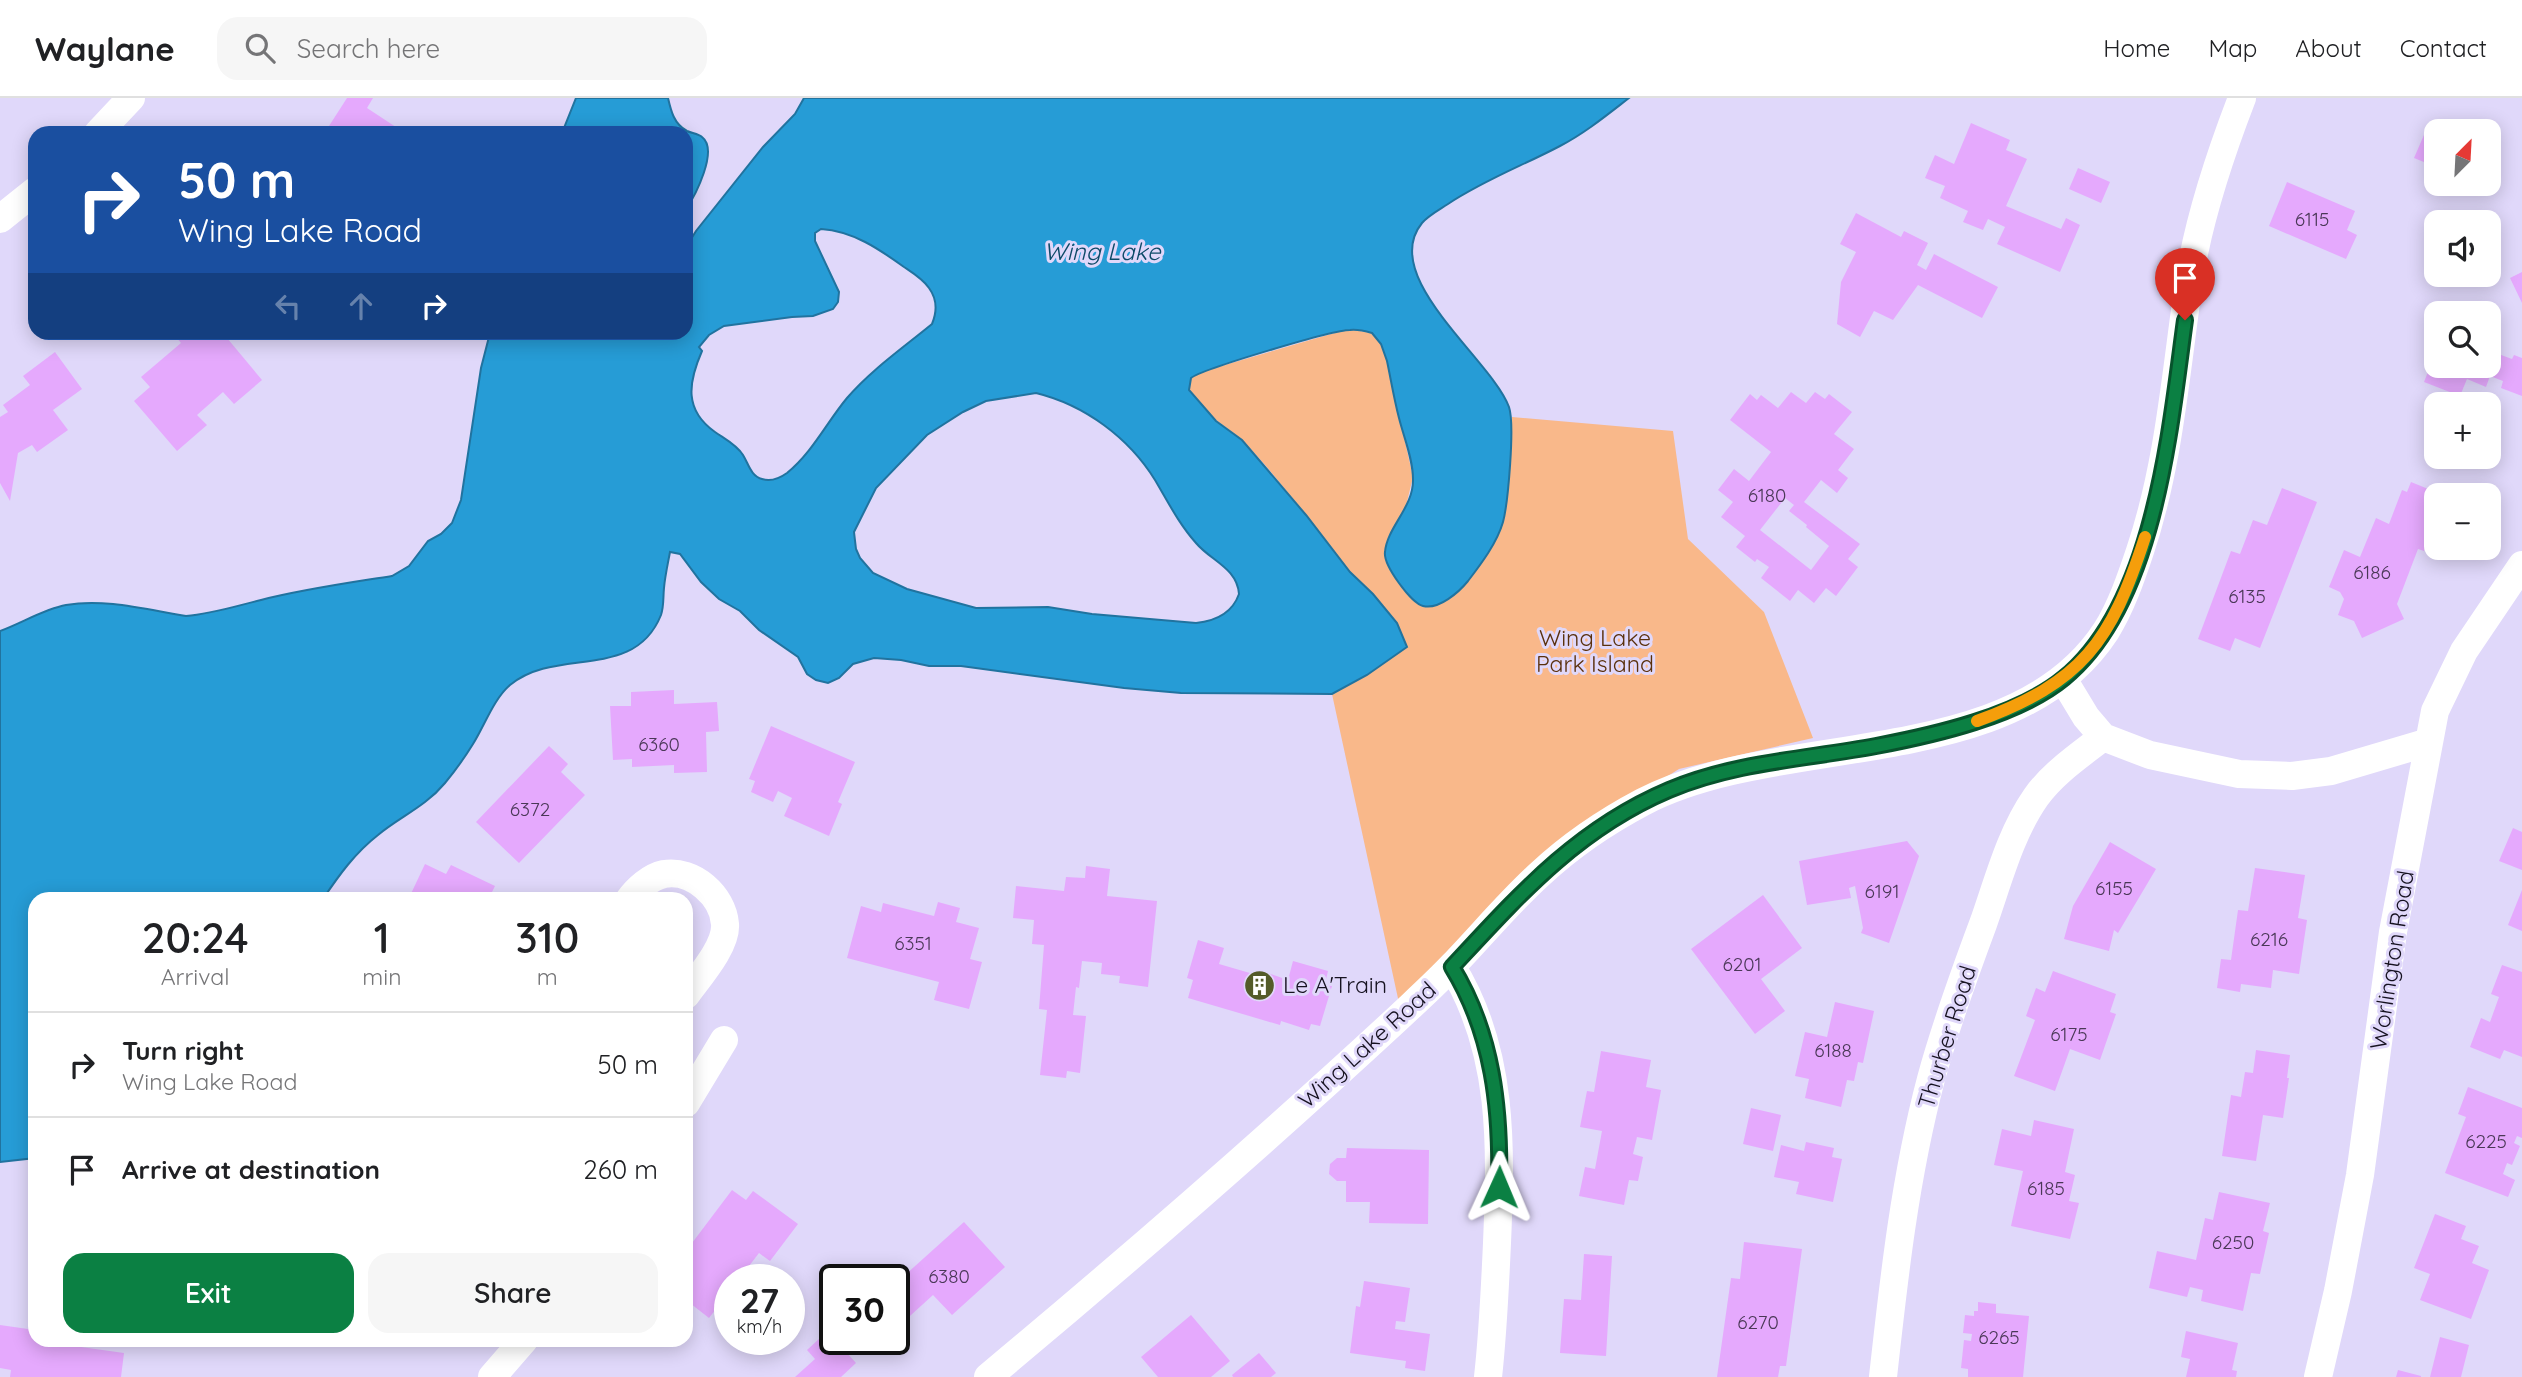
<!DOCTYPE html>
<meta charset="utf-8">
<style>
:root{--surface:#fff;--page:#f6f6f6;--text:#202124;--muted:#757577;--line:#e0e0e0;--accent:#0b8043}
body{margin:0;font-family:Quicksand,sans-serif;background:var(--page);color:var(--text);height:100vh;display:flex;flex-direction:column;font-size:26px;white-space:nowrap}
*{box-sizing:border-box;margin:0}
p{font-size:23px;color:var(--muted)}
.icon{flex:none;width:38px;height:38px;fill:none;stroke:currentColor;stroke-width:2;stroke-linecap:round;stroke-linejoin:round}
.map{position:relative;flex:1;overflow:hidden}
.side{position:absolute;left:28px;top:794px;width:665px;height:455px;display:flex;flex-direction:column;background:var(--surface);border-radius:21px;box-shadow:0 4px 18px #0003}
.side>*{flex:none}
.hud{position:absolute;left:28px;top:28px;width:665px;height:214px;border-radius:21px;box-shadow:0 4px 18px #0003;background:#1a4fa0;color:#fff;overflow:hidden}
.needle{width:46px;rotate:24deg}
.tools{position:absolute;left:2424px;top:21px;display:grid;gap:14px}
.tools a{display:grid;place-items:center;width:77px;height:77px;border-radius:14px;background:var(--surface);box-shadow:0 4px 18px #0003;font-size:35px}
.speed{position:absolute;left:714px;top:1166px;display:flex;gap:14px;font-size:35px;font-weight:700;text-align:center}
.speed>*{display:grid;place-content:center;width:91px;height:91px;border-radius:50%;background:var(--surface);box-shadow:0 4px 18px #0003;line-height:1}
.speed small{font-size:18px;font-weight:400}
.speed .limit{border:4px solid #111;border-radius:10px;background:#fff;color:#111}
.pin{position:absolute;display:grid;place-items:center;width:60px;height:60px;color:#fff;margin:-72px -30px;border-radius:50% 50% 50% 0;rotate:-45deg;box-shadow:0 0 7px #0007}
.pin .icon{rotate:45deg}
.me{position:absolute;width:77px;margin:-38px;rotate:1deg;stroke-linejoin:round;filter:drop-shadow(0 0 5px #0008)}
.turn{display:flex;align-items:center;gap:24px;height:147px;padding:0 35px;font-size:32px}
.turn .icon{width:91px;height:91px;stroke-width:2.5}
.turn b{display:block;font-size:49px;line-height:60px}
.lanes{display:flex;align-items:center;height:66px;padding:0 35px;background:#0003;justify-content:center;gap:35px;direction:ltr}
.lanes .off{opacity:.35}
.eta{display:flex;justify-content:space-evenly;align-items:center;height:119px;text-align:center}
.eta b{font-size:42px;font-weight:600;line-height:49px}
.action{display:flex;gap:14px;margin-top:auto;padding:14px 35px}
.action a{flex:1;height:80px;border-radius:21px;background:var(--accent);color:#fff;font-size:28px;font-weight:600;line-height:80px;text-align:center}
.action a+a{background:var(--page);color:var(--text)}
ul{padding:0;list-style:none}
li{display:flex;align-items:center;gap:21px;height:105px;padding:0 35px;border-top:2px solid var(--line)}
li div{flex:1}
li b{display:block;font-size:26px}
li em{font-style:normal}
header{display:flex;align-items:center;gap:42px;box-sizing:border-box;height:98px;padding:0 35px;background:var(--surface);border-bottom:2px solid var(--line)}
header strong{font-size:33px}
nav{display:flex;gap:38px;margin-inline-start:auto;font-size:24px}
.search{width:490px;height:63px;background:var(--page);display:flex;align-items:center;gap:18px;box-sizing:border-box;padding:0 24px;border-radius:21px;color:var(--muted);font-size:26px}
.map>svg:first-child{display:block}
.green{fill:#f9b88a}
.water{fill:#269cd6;stroke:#21739f;stroke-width:2;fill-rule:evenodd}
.building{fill:#e5a9fd;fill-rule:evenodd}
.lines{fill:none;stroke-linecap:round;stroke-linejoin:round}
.street{stroke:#fff;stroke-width:28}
.route-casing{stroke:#07532c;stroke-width:18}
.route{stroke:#0b8043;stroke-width:12}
.slow{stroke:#f59e0b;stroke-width:12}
.labels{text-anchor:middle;stroke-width:6;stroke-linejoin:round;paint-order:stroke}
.number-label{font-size:19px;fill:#4a3857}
.park-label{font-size:23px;fill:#5a300c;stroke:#e0d8fa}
.street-label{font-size:23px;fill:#161220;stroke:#e0d8fa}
.poi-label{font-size:23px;fill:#161220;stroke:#e0d8fa;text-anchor:start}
.water-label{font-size:24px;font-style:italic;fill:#0d4a68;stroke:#e0d8fa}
</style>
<header>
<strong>Waylane</strong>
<div class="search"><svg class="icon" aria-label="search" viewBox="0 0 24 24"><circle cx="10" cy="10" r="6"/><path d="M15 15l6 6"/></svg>Search here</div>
<nav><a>Home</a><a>Map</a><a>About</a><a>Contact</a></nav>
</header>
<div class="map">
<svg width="2522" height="1279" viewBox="0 0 2522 1279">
<rect width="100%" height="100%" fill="#e0d8fa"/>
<path class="green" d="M 1348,231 L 1372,235 L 1381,246 L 1387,263 L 1413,379 L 1406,408 L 1387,442 L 1465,487 L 1496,441 L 1506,404 L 1512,319 L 1673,333 L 1688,441 L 1764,514 L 1813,640 L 1679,671 L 1617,710 L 1399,905 L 1332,596 L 1367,577 L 1406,548 C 1398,528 1387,511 1372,495 C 1364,487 1356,481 1349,473 C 1313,431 1283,384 1244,344 C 1228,328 1199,315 1190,293 C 1186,285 1192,279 1197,275 Z"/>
<path class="water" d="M 576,0 L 668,0 C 671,13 674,26 687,33 C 691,35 699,36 702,39 C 719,52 695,98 686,111 L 686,35 L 562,35 Z
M 804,0 L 1629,0 C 1607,17 1585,35 1560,48 C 1522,68 1484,82 1448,106 C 1439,112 1429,117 1422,125 C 1378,179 1492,262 1509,309 C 1515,327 1508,405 1503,424 C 1497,445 1481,466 1468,483 C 1459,494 1439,512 1423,508 C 1411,505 1383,467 1385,454 C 1387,429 1414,409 1413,381 C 1413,361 1404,340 1399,320 C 1394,301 1391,282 1387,263 L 1381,246 L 1372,235 C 1365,233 1358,231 1350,232 C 1333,232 1202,271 1191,280 L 1189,292 L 1216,323 L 1242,342 L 1306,417 L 1350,474 L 1373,496 L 1397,525 L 1407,549 L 1367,577 L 1332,596 L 1181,595 L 1124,590 L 961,568 L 929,568 L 901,562 L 874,560 L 853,566 L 839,580 L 828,585 L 816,582 L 807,576 L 798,559 L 759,532 L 740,513 L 719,501 L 701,484 L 680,456 L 670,454 C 668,465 665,478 664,490 C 663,500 664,508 661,517 C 634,584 557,548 510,587 C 493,602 485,627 473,646 C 465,659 455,673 445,685 C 425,709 401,718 378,737 C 355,755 339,777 323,801 L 35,802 L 35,1060 L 0,1064 L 0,533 C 22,525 44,511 66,507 C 105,500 148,512 186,518 C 212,516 236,508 261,502 C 304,491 348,485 392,478 L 409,468 L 428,443 L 441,436 L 452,425 L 461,402 L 481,270 L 490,235 L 686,234 L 686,149 L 696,133 L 763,49 L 795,16 ZM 821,131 C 853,133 879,151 904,169 C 913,175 923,181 929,190 C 937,201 937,214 932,226 C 904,249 871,272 847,300 C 827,324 812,355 787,375 C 780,380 771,384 762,381 C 751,378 749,367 743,357 C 737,347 725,341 715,334 C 684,312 688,285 702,253 L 699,249 L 709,237 L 724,228 L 792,219 L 813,218 L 833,211 L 838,204 L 839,194 L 815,143 L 815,135 ZM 1036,295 C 1085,307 1129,340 1155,382 C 1168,404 1179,426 1196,445 C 1211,463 1237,470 1239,496 C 1232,516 1215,523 1196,525 L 1092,516 L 1048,509 L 976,510 L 907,491 L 873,475 L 860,460 L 856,451 L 854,434 L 876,390 L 927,337 L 963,314 L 986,303 Z"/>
<path class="building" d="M 347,0 L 373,0 L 367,10 L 405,35 L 340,35 L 329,28 Z
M 1971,25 L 2010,42 L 2006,52 L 2027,61 L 2006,108 L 2061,131 L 2066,120 L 2080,127 L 2060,174 L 1997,146 L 2005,129 L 1988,121 L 1983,132 L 1963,124 L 1968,113 L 1940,100 L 1945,88 L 1925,80 L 1935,57 L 1954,66 Z
M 2427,30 L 2436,34 L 2436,69 L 2414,60 Z
M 2078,70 L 2110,84 L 2101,105 L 2069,91 Z
M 2287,84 L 2355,113 L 2347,132 L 2357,137 L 2346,161 L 2269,128 Z
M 1856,115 L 1901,139 L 1904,133 L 1928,145 L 1917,167 L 1926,172 L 1934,156 L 1998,189 L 1982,220 L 1918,187 L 1893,222 L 1874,213 L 1860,239 L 1837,226 L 1841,184 L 1856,154 L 1840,146 Z
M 2522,174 L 2522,205 L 2510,180 Z
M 172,234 L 222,234 L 262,282 L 234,306 L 223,294 L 197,317 L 207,327 L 177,353 L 134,303 L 150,289 L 141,279 L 181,245 Z
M 2488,240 L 2497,244 L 2493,254 L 2512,261 L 2514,257 L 2522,260 L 2522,298 L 2501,290 L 2503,283 L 2490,278 L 2486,289 L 2467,281 L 2460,298 L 2424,284 L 2436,254 L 2436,268 L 2488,268 Z
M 55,254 L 82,291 L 53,312 L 68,332 L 37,354 L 32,347 L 18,355 L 10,403 L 0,385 L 0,319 L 8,314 L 3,307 L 30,287 L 23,278 Z
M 1791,294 L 1806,305 L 1815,294 L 1825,301 L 1829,296 L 1852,314 L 1834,336 L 1854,351 L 1838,372 L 1848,380 L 1837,395 L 1821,382 L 1804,404 L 1860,446 L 1848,461 L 1858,469 L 1836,498 L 1826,490 L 1814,505 L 1798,492 L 1790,503 L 1761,480 L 1769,469 L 1757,461 L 1755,464 L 1736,449 L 1745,438 L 1721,419 L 1733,404 L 1718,392 L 1734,371 L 1749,383 L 1771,354 L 1730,322 L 1750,296 L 1757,302 L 1761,297 L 1778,310 ZM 1785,400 L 1794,407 L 1789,413 L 1807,427 L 1806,429 L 1829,448 L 1811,472 L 1760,432 Z
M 2411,384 L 2443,397 L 2436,397 L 2436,423 L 2424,453 L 2418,451 L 2397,506 L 2404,521 L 2362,540 L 2354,523 L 2338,517 L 2344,501 L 2340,494 L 2329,489 L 2344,452 L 2360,459 L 2376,420 L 2389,426 L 2402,392 L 2407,394 Z
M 2282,390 L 2317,404 L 2260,550 L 2235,540 L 2230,553 L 2198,541 L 2231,453 L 2240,456 L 2253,422 L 2267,427 Z
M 674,592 L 674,606 L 717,604 L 719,633 L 706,634 L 707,674 L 674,675 L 674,667 L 632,669 L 632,661 L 613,662 L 610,608 L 631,608 L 631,594 Z
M 771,628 L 855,664 L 838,704 L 842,706 L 829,738 L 784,718 L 792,700 L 778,693 L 773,704 L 751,694 L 755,683 L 749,681 Z
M 549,648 L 568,666 L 561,674 L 585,697 L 519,765 L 476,724 Z
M 2513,730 L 2522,734 L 2522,772 L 2499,763 Z
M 1907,743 L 1919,758 L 1889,845 L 1861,835 L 1863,830 L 1855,788 L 1849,790 L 1851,800 L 1807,807 L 1799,763 Z
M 2110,744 L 2156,771 L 2118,835 L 2114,832 L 2109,853 L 2064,841 L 2073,808 Z
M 425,766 L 446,776 L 451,767 L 495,788 L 488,802 L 408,802 Z
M 1086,768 L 1110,771 L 1107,798 L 1157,803 L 1148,889 L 1119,885 L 1120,878 L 1101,876 L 1102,865 L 1082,863 L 1079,890 L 1076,889 L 1073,917 L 1086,918 L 1080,975 L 1067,973 L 1066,980 L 1040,977 L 1047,912 L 1039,911 L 1044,847 L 1032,846 L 1034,822 L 1013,820 L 1016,788 L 1064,793 L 1066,779 L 1085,780 Z
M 2255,770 L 2305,777 L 2298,820 L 2307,822 L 2299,876 L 2273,872 L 2271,890 L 2241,886 L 2240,894 L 2217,890 L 2221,861 L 2231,862 L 2238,812 L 2248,813 Z
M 2522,792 L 2522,833 L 2508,827 Z
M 1763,797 L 1802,850 L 1761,881 L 1785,913 L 1755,936 L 1691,851 Z
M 938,804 L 960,810 L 956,824 L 979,830 L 970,861 L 982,864 L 969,911 L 934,902 L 939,884 L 847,860 L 861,808 L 881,814 L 883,805 L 934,818 Z
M 1198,842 L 1224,850 L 1219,866 L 1267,880 L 1268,875 L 1288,882 L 1293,863 L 1328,873 L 1325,886 L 1332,888 L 1320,928 L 1311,926 L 1309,932 L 1281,923 L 1280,927 L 1188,900 L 1193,882 L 1187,880 Z
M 2502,867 L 2522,874 L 2522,959 L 2504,952 L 2500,961 L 2470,949 L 2481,920 L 2490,924 L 2499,899 L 2491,896 Z
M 2053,873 L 2116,896 L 2110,914 L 2116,916 L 2100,962 L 2070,951 L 2055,993 L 2014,978 L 2035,922 L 2026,918 L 2036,890 L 2045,894 Z
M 1835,904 L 1874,913 L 1863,965 L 1858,964 L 1854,983 L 1847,982 L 1841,1009 L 1805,1000 L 1809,981 L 1795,978 L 1805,934 L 1827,939 Z
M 2256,952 L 2290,957 L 2287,980 L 2289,980 L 2283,1020 L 2263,1017 L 2256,1063 L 2222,1058 L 2231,997 L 2241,999 L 2245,974 L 2253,975 Z
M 1601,953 L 1651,962 L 1646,989 L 1661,992 L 1652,1042 L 1637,1039 L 1633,1056 L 1643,1059 L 1638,1083 L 1629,1082 L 1624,1107 L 1579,1098 L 1585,1069 L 1595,1071 L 1602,1033 L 1580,1029 L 1587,993 L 1594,994 Z
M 2468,989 L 2522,1010 L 2522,1040 L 2517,1038 L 2514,1045 L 2520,1048 L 2512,1067 L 2507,1065 L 2503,1076 L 2515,1082 L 2508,1099 L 2445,1075 L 2466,1019 L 2458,1016 Z
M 1751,1010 L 1781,1017 L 1773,1053 L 1743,1046 Z
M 2034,1022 L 2074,1031 L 2065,1074 L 2075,1077 L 2069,1103 L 2079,1105 L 2070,1141 L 2011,1128 L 2023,1073 L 1994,1067 L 2002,1031 L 2031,1038 Z
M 1806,1044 L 1834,1050 L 1832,1059 L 1842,1061 L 1833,1104 L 1796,1096 L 1799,1084 L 1774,1079 L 1781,1047 L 1804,1053 Z
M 1347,1050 L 1429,1052 L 1428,1126 L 1369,1125 L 1370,1104 L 1346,1104 L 1346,1083 L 1337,1083 L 1329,1076 L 1330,1066 L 1337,1060 L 1346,1060 Z
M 732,1092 L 746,1102 L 753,1093 L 798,1126 L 770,1163 L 759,1155 L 739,1181 L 730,1181 L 730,1193 L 709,1220 L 686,1202 L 686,1153 Z
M 2219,1094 L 2270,1105 L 2263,1133 L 2269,1135 L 2260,1176 L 2251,1175 L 2243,1213 L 2201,1203 L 2203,1192 L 2190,1189 L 2187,1199 L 2149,1190 L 2157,1153 L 2196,1162 L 2205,1120 L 2213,1122 Z
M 2435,1116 L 2466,1128 L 2461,1141 L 2479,1148 L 2472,1165 L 2489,1172 L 2471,1221 L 2420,1202 L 2430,1176 L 2414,1170 Z
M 964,1124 L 1005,1169 L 952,1217 L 933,1197 L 900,1227 L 894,1221 L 894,1208 L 897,1206 L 894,1204 L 894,1187 Z
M 1744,1144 L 1802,1151 L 1786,1268 L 1780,1268 L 1778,1279 L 1717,1279 L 1731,1180 L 1740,1181 Z
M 1584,1156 L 1612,1158 L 1606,1258 L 1560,1255 L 1564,1201 L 1581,1202 Z
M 1364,1183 L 1410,1190 L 1405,1224 L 1396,1223 L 1395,1231 L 1430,1236 L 1425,1273 L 1405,1270 L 1406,1263 L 1350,1255 L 1356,1208 L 1360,1209 Z
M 1978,1204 L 1996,1206 L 1996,1215 L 2029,1218 L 2023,1279 L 1968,1279 L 1968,1271 L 1961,1270 L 1964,1242 L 1971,1243 L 1972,1236 L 1963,1235 L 1965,1217 L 1974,1218 L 1974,1213 L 1978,1213 Z
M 1191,1217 L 1230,1263 L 1211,1279 L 1158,1279 L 1141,1259 Z
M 0,1227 L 35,1232 L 35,1242 L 82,1242 L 81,1249 L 124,1255 L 121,1279 L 10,1279 L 11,1272 L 0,1270 Z
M 2186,1233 L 2238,1245 L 2232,1272 L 2237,1273 L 2236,1279 L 2186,1279 L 2190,1261 L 2181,1259 Z
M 2440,1239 L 2469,1247 L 2461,1279 L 2430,1279 Z
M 820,1240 L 831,1252 L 838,1245 L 856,1265 L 841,1279 L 795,1279 L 815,1261 L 807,1252 Z
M 1259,1255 L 1276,1275 L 1271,1279 L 1233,1279 L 1232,1277 Z
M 2398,1272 L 2421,1278 L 2421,1279 L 2396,1279 Z"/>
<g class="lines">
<path class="street" d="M 98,35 L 131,0
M 0,121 L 35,93
M 2063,581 L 2086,619 L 2103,639 L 2150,657 L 2239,676 L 2292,678 L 2331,673 L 2429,644
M 629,802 C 637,791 650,779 664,776 C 693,771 723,798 725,826 C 727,848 698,880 686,897
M 1452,869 C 1504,953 1501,1049 1497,1145 C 1495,1190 1493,1235 1488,1279
M 686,1005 L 724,942
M 492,1279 L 524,1242
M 988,1279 C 1127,1163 1264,1044 1397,921 C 1416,903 1435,886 1453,867 C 1482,837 1509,804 1540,776 C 1570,748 1607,723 1643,704 C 1780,632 2013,676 2106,533 C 2121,509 2131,480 2140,453 C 2170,364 2176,269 2190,177 C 2200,116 2220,57 2242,0
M 1883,1279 C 1894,1179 1905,1079 1931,981 C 1945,929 1964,877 1983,826 C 1998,784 2010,736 2036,699 C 2053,675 2080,657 2103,639
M 2318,1279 L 2338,1193 L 2360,1077 L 2393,834 L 2435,613 L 2464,553 L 2522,467"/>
</g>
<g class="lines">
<defs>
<path id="route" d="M 1499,1089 C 1501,1011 1493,936 1452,869 C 1519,797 1577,731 1669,692 C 1735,664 1807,661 1876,648 C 1934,637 2018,618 2064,580 C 2155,506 2170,331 2185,222"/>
</defs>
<use href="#route" class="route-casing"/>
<use href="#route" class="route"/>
<path class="slow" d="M 1977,623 C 2083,584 2111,544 2145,439"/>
</g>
<defs>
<symbol id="building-disc" viewBox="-11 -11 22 22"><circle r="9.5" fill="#545b29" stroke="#e0d8fa"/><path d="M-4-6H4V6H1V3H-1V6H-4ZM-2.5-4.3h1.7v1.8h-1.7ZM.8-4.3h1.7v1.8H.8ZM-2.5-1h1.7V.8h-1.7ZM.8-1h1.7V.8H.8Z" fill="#fff"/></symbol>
</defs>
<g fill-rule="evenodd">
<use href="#building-disc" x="1242" y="870" width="35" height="35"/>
</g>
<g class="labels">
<g class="number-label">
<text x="2312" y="128">6115</text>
<text x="1767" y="404">6180</text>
<text x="2372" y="481">6186</text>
<text x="2247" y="505">6135</text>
<text x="659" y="653">6360</text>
<text x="530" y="718">6372</text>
<text x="2114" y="797">6155</text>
<text x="1882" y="800">6191</text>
<text x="2269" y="848">6216</text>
<text x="913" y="852">6351</text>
<text x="1742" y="873">6201</text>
<text x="2069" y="943">6175</text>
<text x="1833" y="959">6188</text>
<text x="2486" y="1050">6225</text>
<text x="2046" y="1097">6185</text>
<text x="2233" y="1151">6250</text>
<text x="949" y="1185">6380</text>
<text x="1758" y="1231">6270</text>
<text x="1999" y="1246">6265</text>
</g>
<g class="park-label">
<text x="1595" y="548">Wing Lake<tspan x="1595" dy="26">Park Island</tspan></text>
</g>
<g class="street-label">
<text transform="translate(2392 862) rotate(-81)" y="8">Worlington Road</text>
<text transform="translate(1947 939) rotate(-73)" y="8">Thurber Road</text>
<text transform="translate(1367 947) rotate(-42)" y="8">Wing Lake Road</text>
</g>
<g class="poi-label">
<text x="1283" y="895">Le A'Train</text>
</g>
<g class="water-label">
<text x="1102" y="162">Wing Lake</text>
</g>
</g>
</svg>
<div class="tools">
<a><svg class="needle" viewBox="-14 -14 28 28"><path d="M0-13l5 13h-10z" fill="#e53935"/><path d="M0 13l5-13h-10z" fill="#757577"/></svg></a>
<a><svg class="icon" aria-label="sound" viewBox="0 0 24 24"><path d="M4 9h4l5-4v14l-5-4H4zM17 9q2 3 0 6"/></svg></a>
<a><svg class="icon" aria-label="search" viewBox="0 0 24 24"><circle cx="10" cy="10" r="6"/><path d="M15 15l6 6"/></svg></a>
<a>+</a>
<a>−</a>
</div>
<div class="speed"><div>27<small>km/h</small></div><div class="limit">30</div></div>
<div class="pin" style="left:2185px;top:222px;background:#d93025"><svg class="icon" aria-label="arrive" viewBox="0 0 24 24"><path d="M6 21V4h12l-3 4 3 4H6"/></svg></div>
<svg class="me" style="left:1499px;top:1089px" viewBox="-20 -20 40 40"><path d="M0-17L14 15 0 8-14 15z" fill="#0b8043" stroke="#fff" stroke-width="4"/></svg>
<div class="hud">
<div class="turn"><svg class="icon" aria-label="right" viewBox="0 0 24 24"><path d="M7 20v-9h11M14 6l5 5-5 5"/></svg><div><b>50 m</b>Wing Lake Road</div></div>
<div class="lanes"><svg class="icon off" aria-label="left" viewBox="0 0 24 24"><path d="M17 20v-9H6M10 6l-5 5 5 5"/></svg><svg class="icon off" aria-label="ahead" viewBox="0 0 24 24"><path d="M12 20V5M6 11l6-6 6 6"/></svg><svg class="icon" aria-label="right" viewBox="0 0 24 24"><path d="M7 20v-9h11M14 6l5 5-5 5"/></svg></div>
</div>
<section class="side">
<div class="eta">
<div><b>20:24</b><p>Arrival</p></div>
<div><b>1</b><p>min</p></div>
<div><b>310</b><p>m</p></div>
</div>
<ul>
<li><svg class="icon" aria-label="right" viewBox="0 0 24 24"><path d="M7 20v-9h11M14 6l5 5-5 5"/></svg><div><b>Turn right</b><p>Wing Lake Road</p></div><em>50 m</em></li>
<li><svg class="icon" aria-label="arrive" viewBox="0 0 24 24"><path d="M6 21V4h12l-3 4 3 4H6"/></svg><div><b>Arrive at destination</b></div><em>260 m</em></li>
</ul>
<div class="action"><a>Exit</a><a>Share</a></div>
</section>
</div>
